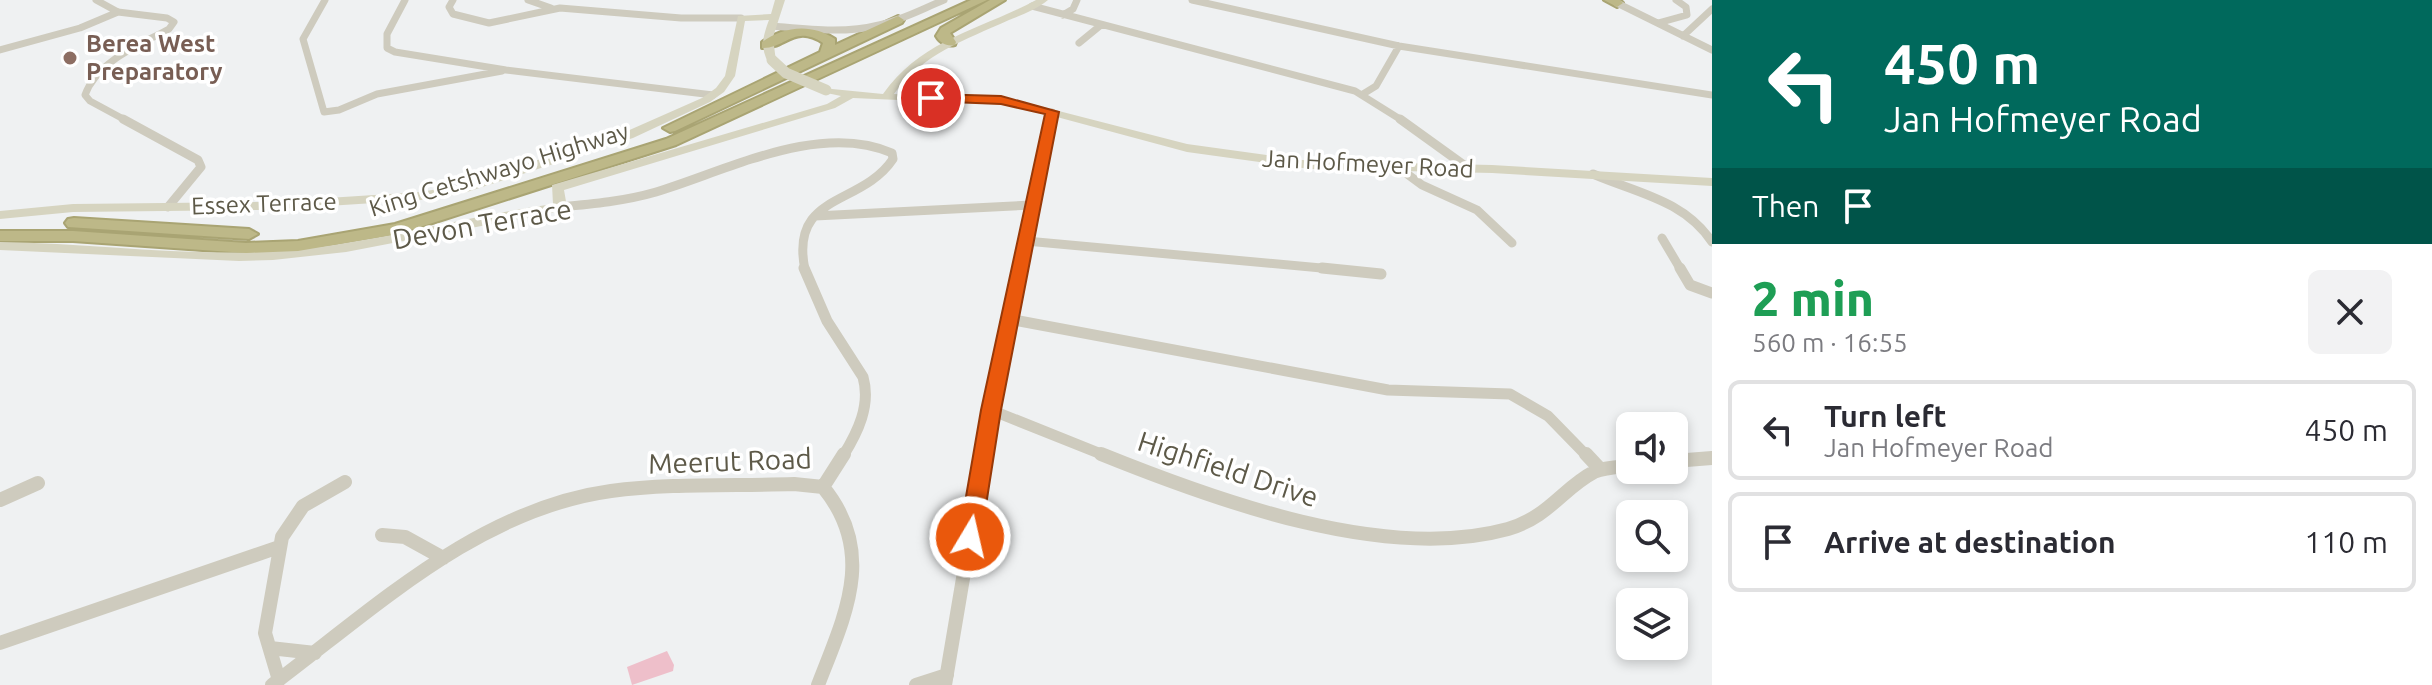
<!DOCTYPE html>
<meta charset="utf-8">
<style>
:root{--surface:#fff;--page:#f2f2f3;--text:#2b2b33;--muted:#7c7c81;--line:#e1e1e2}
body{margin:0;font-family:Ubuntu,sans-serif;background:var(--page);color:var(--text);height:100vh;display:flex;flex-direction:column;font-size:30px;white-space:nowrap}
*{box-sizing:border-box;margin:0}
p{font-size:26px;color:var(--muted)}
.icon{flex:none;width:44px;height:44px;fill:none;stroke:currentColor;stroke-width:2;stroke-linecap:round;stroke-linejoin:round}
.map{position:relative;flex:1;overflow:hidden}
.details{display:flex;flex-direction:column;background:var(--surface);width:720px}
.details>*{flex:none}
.guide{background:#00695c;color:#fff;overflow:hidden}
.controls{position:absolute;left:1616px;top:412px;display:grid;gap:16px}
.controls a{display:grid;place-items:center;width:72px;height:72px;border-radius:12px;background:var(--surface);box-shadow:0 4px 12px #0003;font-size:40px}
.pin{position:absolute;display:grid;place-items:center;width:68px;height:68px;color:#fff;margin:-34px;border:4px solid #fff;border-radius:50%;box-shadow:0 2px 8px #0007}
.me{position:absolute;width:88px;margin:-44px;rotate:9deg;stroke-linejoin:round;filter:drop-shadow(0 0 6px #0008)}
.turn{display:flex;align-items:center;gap:28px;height:168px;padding:0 40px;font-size:36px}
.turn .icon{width:104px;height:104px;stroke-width:2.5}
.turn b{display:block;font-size:56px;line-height:68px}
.then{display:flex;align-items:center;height:76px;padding:0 40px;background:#0003;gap:16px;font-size:30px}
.round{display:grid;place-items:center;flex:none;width:84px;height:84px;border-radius:12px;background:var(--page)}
.overview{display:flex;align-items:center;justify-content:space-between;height:136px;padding:0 40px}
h1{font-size:48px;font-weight:800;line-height:60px;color:#1e9e55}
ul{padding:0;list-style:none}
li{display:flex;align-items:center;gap:24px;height:100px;margin:0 16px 12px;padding:0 24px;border:4px solid var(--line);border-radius:12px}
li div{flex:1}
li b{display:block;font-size:30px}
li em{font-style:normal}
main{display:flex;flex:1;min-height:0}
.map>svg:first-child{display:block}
.green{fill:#eebfca}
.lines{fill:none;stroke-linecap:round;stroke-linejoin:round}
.highway-casing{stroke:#a9a473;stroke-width:4}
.street-far3{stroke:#cecbbe;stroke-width:7}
.street-far2{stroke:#cecbbe;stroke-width:9}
.street-far1{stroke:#cecbbe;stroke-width:11}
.street{stroke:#cecbbe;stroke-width:14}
.secondary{fill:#d6d4c0;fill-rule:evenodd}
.highway{fill:#bdb888;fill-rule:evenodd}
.secondary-bridge{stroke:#d6d4c0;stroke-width:11}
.route{fill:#ea580c;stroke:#983908;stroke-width:2}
.education-dot{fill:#8d6e63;stroke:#fff;stroke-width:3}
.labels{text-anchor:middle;stroke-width:7;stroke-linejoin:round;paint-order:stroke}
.far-education-label{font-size:24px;font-weight:bold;fill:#785e54;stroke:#fff;text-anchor:start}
.far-street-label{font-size:24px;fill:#5d5948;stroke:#fff}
.street-label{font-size:28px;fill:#5d5948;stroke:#fff}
</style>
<main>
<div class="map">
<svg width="1712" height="685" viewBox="0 0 1712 685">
<rect width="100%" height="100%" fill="#eff1f2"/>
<path class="green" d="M 667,651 L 674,665 L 673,671 L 632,685 L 627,667 Z"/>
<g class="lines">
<defs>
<path id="highway" d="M 971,0 L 987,0 L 676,145 L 398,234 L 298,251 L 246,253 L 73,241 L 0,241 L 0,231 L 73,231 L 246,243 L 298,241 L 395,224 L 666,139 Z
M 990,0 L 1005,0 L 950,33 L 956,42 L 955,45 C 947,47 940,43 936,36 L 941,28 Z
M 1604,0 L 1620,0 L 1623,3 L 1617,7 Z
M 898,16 L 904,20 L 902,23 L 675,131 L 670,132 L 663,128 L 820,52 L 823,43 C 794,24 786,49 762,48 L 762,42 C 784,26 812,23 835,39 L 835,45 Z
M 74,218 L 249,229 L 258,234 L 249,239 L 68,227 L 65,223 L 68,219 Z"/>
</defs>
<use href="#highway" class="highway-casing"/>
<path class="street-far3" d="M 96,0 L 118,12 L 167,18 L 174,22 L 169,29 C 140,45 97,61 85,95 L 90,101 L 127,121
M 325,0 L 303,39 L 324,112 L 339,110 L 377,94 L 502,71
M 405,0 L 387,34 L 387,48 L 395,52 L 506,70 L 713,95
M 453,0 L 449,7 L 453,14 L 489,23 L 560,8 L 681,18 L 741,18
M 528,0 L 551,8
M 1192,0 L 1399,46 L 1712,95
M 1617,3 L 1712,50
M 1032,6 L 1355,91 L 1403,121
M 1063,15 L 1073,9 L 1077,0
M 1658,23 L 1687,15 L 1686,7 L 1676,0
M 772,26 C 807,29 844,34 879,25 C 902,20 922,9 944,0
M 1683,36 L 1712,9
M 1079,43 L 1101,25
M 0,50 L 80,28 L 118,12
M 1363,94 L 1376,86 L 1399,46
M 1050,121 L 1052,112"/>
<path class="street-far2" d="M 123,119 L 198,160 L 201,167 L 168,207
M 1400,119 L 1468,168
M 1399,168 L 1422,185 L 1477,210 L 1512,243
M 1593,174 C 1637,193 1684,200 1712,242
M 560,207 C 593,204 625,201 656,192 C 726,171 820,121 892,153 L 893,159 C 861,207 789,192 805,270
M 815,216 L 1032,205
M 1662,238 L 1681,270
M 1026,241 L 1343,270
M 1020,270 L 1051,119"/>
<path class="street-far1" d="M 804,268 L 827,321 L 863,377 C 871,405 858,432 843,456
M 1322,268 L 1381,274
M 1680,268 L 1690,285 L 1712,293
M 1009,319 L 1388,390 L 1510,394 L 1548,416 L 1587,456
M 991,410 L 1106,456
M 983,456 L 1020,268"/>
<path class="street" d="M 1101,454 C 1215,500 1385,563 1508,529 C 1549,517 1563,488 1594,472 C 1605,467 1618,467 1630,466
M 1586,454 L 1600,469
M 1674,461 L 1712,458
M 823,487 L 844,454
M 0,500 L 38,483
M 382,535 L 405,537 L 443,558
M 0,643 L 279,547
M 270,648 L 315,653
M 279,680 L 265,633 L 282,537 L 303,506 L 345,482
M 272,685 C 375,608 479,509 611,491 C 669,483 735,486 794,484 L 823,487
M 818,685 C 845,615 877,553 823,487
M 916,685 L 947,675
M 945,685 L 984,454"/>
<path class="secondary" d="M 775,0 L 785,0 L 773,37 L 776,62 L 768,62 C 760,47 763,36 769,20 L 745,21 L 735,76 L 724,92 L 710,102 L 633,138 L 467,192 L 421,200 L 265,210 L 73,212 L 0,219 L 0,211 L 73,204 L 265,202 L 421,192 L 460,185 L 625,132 L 702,98 L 716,88 L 725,76 L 738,16 L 771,14 Z
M 1036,0 L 1048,0 C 1037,9 1022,15 1009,20 C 965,40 922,54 894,94 L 1012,99 L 1187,144 L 1310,161 L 1492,165 L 1712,178 L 1712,186 L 1492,173 L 1310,169 L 1187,152 L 1012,105 L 853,98 L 835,108 L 564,190 L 567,207 L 565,210 L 346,252 L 273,260 L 239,261 L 0,250 L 0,242 C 92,243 184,257 275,251 C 369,245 460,217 553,204 L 552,185 L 827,104 L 841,96 L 822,92 L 822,88 L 883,94 C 922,39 980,30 1036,0 Z"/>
<use href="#highway" class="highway"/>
<path class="secondary-bridge" d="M 772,60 L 786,73 L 826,90"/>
</g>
<path class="route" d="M 931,94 L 1001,96 L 1059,112 L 1001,410 L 981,537 L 978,544 L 970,546 L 962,544 L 959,537 L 981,410 L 1045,114 L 1001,104 L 926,101 L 925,98 Z"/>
<circle class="education-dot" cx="70" cy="58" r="8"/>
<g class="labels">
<g class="far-education-label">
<text x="86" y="52">Berea West<tspan x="86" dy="28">Preparatory</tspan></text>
</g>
<g class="far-street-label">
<text transform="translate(1368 164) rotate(3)" y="8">Jan Hofmeyer Road</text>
<text transform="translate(499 170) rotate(-17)" y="8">King Cetshwayo Highway</text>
<text transform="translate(264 204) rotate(-2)" y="8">Essex Terrace</text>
</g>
<g class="street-label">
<text transform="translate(482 224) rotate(-10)" y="10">Devon Terrace</text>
<text transform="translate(730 461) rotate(-2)" y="10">Meerut Road</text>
<text transform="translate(1228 469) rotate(18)" y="10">Highfield Drive</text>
</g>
</g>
</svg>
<div class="controls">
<a><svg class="icon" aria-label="sound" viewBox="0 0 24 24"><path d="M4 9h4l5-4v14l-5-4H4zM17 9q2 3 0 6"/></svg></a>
<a><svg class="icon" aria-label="search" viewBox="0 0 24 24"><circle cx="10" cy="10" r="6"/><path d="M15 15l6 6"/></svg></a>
<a><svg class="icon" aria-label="layers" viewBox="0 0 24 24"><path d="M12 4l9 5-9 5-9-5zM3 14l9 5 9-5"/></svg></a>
</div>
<div class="pin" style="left:931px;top:98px;background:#d93025"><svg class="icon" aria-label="arrive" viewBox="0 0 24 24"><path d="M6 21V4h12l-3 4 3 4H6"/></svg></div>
<svg class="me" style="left:970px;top:537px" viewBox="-20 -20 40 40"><circle r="17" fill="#ea580c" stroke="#fff" stroke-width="3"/><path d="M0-11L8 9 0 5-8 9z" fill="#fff"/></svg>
</div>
<section class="details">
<div class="guide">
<div class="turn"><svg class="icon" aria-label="left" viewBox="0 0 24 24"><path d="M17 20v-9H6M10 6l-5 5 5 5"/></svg><div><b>450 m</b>Jan Hofmeyer Road</div></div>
<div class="then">Then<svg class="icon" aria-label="arrive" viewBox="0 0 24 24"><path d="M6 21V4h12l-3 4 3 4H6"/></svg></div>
</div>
<div class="overview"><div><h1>2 min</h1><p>560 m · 16:55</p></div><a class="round"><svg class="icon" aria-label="close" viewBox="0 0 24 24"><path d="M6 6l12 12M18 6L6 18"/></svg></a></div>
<ul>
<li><svg class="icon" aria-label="left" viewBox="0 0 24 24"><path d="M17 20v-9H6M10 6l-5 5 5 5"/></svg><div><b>Turn left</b><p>Jan Hofmeyer Road</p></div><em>450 m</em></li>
<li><svg class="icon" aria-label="arrive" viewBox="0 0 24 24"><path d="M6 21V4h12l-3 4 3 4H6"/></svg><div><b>Arrive at destination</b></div><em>110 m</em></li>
</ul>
</section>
</main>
